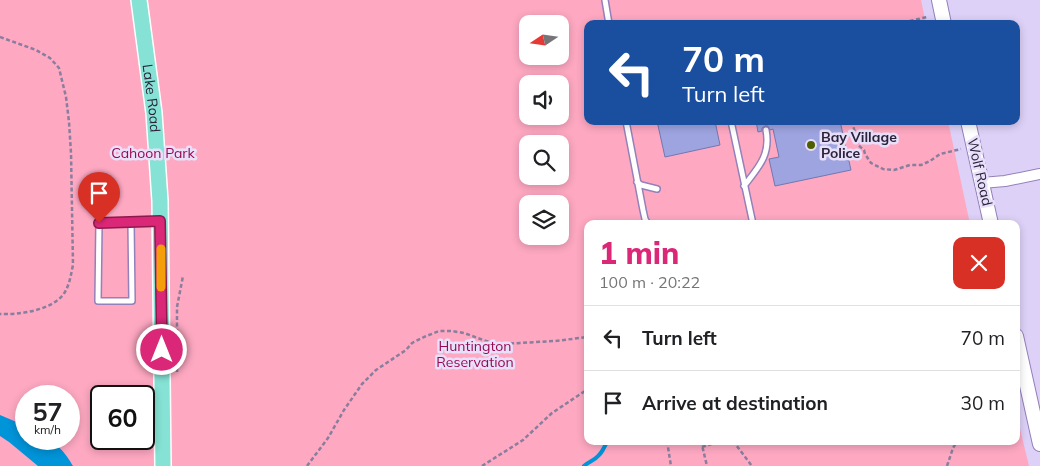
<!DOCTYPE html>
<meta charset="utf-8">
<style>
:root{--surface:#fff;--page:#f2f2f2;--text:#202124;--muted:#757577;--line:#e0e0e0;--accent:#db2777}
body{margin:0;font-family:Mulish,sans-serif;background:var(--page);color:var(--text);height:100vh;display:flex;flex-direction:column;font-size:19px;white-space:nowrap}
*{box-sizing:border-box;margin:0}
p{font-size:16px;color:var(--muted)}
.icon{flex:none;width:28px;height:28px;fill:none;stroke:currentColor;stroke-width:2;stroke-linecap:round;stroke-linejoin:round}
.map{position:relative;flex:1;overflow:hidden}
.details{position:absolute;left:584px;top:220px;width:436px;height:225px;display:flex;flex-direction:column;background:var(--surface);border-radius:10px;box-shadow:0 2px 8px #0003}
.details>*{flex:none}
.banner{position:absolute;left:584px;top:20px;width:436px;height:105px;border-radius:10px;box-shadow:0 2px 8px #0003;background:#1a4fa0;color:#fff;overflow:hidden}
.needle{width:32px;rotate:257deg}
.tools{position:absolute;left:519px;top:15px;display:grid;gap:10px}
.tools a{display:grid;place-items:center;width:50px;height:50px;border-radius:10px;background:var(--surface);box-shadow:0 2px 8px #0003;font-size:25px}
.speed{position:absolute;left:15px;top:385px;display:flex;gap:10px;font-size:25px;font-weight:700;text-align:center}
.speed>*{display:grid;place-content:center;width:65px;height:65px;border-radius:50%;background:var(--surface);box-shadow:0 2px 8px #0003;line-height:1}
.speed small{font-size:12px;font-weight:400}
.speed .limit{border:2px solid #111;border-radius:8px;background:#fff;color:#111}
.pin{position:absolute;display:grid;place-items:center;width:42px;height:42px;color:#fff;margin:-51px -21px;border-radius:50% 50% 50% 0;rotate:-45deg;box-shadow:0 0 5px #0007}
.pin .icon{rotate:45deg}
.me{position:absolute;width:55px;margin:-28px;rotate:0deg;stroke-linejoin:round;filter:drop-shadow(0 0 4px #0008)}
.turn{display:flex;align-items:center;gap:18px;height:105px;padding:0 15px;font-size:22px}
.turn .icon{width:65px;height:65px;stroke-width:2.5}
.turn b{display:block;font-size:35px;line-height:42px}
.round{display:grid;place-items:center;flex:none;width:52px;height:52px;border-radius:10px;background:var(--page)}
.headline{display:flex;align-items:center;justify-content:space-between;height:85px;padding:0 15px}
h1{font-size:30px;font-weight:800;line-height:38px;color:var(--accent)}
ul{padding:0;list-style:none}
li{display:flex;align-items:center;gap:15px;height:65px;padding:0 15px;border-top:1px solid var(--line)}
li div{flex:1}
li b{display:block;font-size:19px}
li em{font-style:normal}
.map>svg:first-child{display:block}
.green{fill:#fea8c2;fill-rule:evenodd}
.water{fill:#0094d9}
.lines{fill:none;stroke-linecap:round;stroke-linejoin:round}
.stream{stroke:#0094d9;stroke-width:4}
.building{fill:#9ea4e0;stroke:#7377b1}
.lane-casing{stroke:#9480ba;stroke-width:8}
.street-casing{stroke:#9480ba;stroke-width:12}
.secondary-casing{stroke:#9480ba;stroke-width:16}
.primary-casing{stroke:#fff;stroke-width:18}
.path{stroke:#887e9d;stroke-width:2.5;stroke-dasharray:4 2.5;stroke-linecap:butt}
.lane{stroke:#fff;stroke-width:5}
.street{stroke:#fff;stroke-width:10}
.secondary{stroke:#fff;stroke-width:14}
.primary{stroke:#85e2d4;stroke-width:15}
.route-casing{stroke:#8e194d;stroke-width:12}
.route{stroke:#db2777;stroke-width:9}
.slow{stroke:#f59e0b;stroke-width:9}
.poi-dot{fill:#4f5e00;stroke:#e8e0fa;stroke-width:2}
.labels{text-anchor:middle;stroke-width:5;stroke-linejoin:round;paint-order:stroke}
.street-label{font-size:14px;fill:#2a2239;stroke:#e8e0fa}
.poi-label{font-size:14px;font-weight:bold;fill:#2a2239;stroke:#e8e0fa;text-anchor:start}
.park-label{font-size:14px;fill:#990950;stroke:#e8e0fa}
</style>
<div class="map">
<svg width="1040" height="466" viewBox="0 0 1040 466">
<rect width="100%" height="100%" fill="#ddd1f7"/>
<path class="green" d="M 0,0 L 921,0 L 926,24 L 588,24 L 588,121 L 948,121 L 970,224 L 588,224 L 588,441 L 1016,441 L 1016,412 L 1029,466 L 0,466 ZM 528,24 L 560,24 L 560,56 L 528,56 ZM 528,84 L 560,84 L 560,116 L 528,116 ZM 528,144 L 560,144 L 560,176 L 528,176 ZM 528,204 L 560,204 L 560,236 L 528,236 ZM 26,396 L 69,396 L 69,439 L 26,439 ZM 101,396 L 144,396 L 144,439 L 101,439 Z"/>
<path class="water" d="M 0,415 L 26,426 L 26,439 C 33,439 41,437 47,439 C 56,441 69,458 73,466 L 38,466 L 9,442 L 0,436 Z"/>
<g class="lines">
<path class="stream" d="M 619,441 L 625,443 L 627,441
M 584,466 C 588,462 594,461 598,456 C 603,452 604,446 608,441"/>
</g>
<path class="building" d="M 657,121 L 715,121 L 720,145 L 665,157 Z
M 756,121 L 840,121 L 851,170 L 775,186 L 769,159 L 779,157 L 773,129 L 770,130 L 768,126 L 765,126 L 762,128 L 762,131 L 758,132 Z"/>
<g class="lines">
<defs>
<path id="lane" d="M 605,0 L 609,24
M 626,121 L 643,210 L 645,219 L 648,224
M 731,121 L 753,224
M 637,182 L 641,185 L 657,189
M 744,186 C 758,168 771,155 766,130
M 131,222 L 132,301 L 98,301 L 99,223 L 160,221"/>
<path id="street" d="M 982,183 L 1005,181 L 1040,174"/>
<path id="secondary" d="M 939,0 L 944,24
M 968,121 L 991,224
M 1016,336 L 1040,444"/>
<g id="primary">
<path id="s1" d="M 139,0 L 154,113 L 160,201 L 163,466"/>
</g>
</defs>
<use href="#lane" class="lane-casing"/>
<use href="#street" class="street-casing"/>
<use href="#secondary" class="secondary-casing"/>
<use href="#primary" class="primary-casing"/>
<path class="path" d="M 897,24 L 927,17
M 0,37 L 36,50 L 50,58 L 59,68 L 66,97 L 69,122 L 71,153 L 73,265 C 71,274 70,283 65,292 C 54,310 20,315 0,314
M 852,121 L 858,145 L 864,150 L 865,154 L 871,163 L 883,169 L 894,170 L 910,165 L 921,165 L 930,161 L 940,154 L 961,149
M 177,372 L 177,307 L 183,276
M 667,441 L 671,466
M 701,441 L 707,466
M 733,441 L 752,466
M 702,447 L 721,441
M 307,466 L 328,438 L 344,410 L 362,384 L 376,370 L 406,350 L 412,343 L 424,337 L 439,331 L 452,331 L 464,333 L 486,341 L 502,344 L 555,341 L 588,337
M 482,466 L 523,440 L 552,413 L 588,389
M 947,466 L 953,448 L 957,441"/>
<use href="#lane" class="lane"/>
<use href="#street" class="street"/>
<use href="#secondary" class="secondary"/>
<use href="#primary" class="primary"/>
</g>
<g class="lines">
<defs>
<path id="route" d="M 99,223 L 160,221 L 162,350"/>
</defs>
<use href="#route" class="route-casing"/>
<use href="#route" class="route"/>
<path class="slow" d="M 161,249 L 161,287"/>
</g>
<circle class="poi-dot" cx="811" cy="145" r="5"/>
<g class="labels">
<g class="street-label">
<text dy="5" stroke="none"><textPath href="#s1" startOffset="99">Lake Road</textPath></text>
<text transform="translate(980 172) rotate(77)" y="5">Wolf Road</text>
</g>
<g class="poi-label">
<text x="821" y="142">Bay Village<tspan x="821" dy="16">Police</tspan></text>
</g>
<g class="park-label">
<text x="153" y="158">Cahoon Park</text>
<text x="475" y="351">Huntington<tspan x="475" dy="16">Reservation</tspan></text>
</g>
</g>
</svg>
<div class="tools">
<a><svg class="needle" viewBox="-14 -14 28 28"><path d="M0-13l5 13h-10z" fill="#e53935"/><path d="M0 13l5-13h-10z" fill="#757577"/></svg></a>
<a><svg class="icon" aria-label="sound" viewBox="0 0 24 24"><path d="M4 9h4l5-4v14l-5-4H4zM17 9q2 3 0 6"/></svg></a>
<a><svg class="icon" aria-label="search" viewBox="0 0 24 24"><circle cx="10" cy="10" r="6"/><path d="M15 15l6 6"/></svg></a>
<a><svg class="icon" aria-label="layers" viewBox="0 0 24 24"><path d="M12 4l9 5-9 5-9-5zM3 14l9 5 9-5"/></svg></a>
</div>
<div class="speed"><div>57<small>km/h</small></div><div class="limit">60</div></div>
<div class="pin" style="left:99px;top:223px;background:#d93025"><svg class="icon" aria-label="arrive" viewBox="0 0 24 24"><path d="M6 21V4h12l-3 4 3 4H6"/></svg></div>
<svg class="me" style="left:162px;top:350px" viewBox="-20 -20 40 40"><circle r="17" fill="#db2777" stroke="#fff" stroke-width="3"/><path d="M0-11L8 9 0 5-8 9z" fill="#fff"/></svg>
<div class="banner">
<div class="turn"><svg class="icon" aria-label="left" viewBox="0 0 24 24"><path d="M17 20v-9H6M10 6l-5 5 5 5"/></svg><div><b>70 m</b>Turn left</div></div>
</div>
<section class="details">
<div class="headline"><div><h1>1 min</h1><p>100 m · 20:22</p></div><a class="round" style="background:#d93025;color:#fff"><svg class="icon" aria-label="close" viewBox="0 0 24 24"><path d="M6 6l12 12M18 6L6 18"/></svg></a></div>
<ul>
<li><svg class="icon" aria-label="left" viewBox="0 0 24 24"><path d="M17 20v-9H6M10 6l-5 5 5 5"/></svg><div><b>Turn left</b></div><em>70 m</em></li>
<li><svg class="icon" aria-label="arrive" viewBox="0 0 24 24"><path d="M6 21V4h12l-3 4 3 4H6"/></svg><div><b>Arrive at destination</b></div><em>30 m</em></li>
</ul>
</section>
</div>
